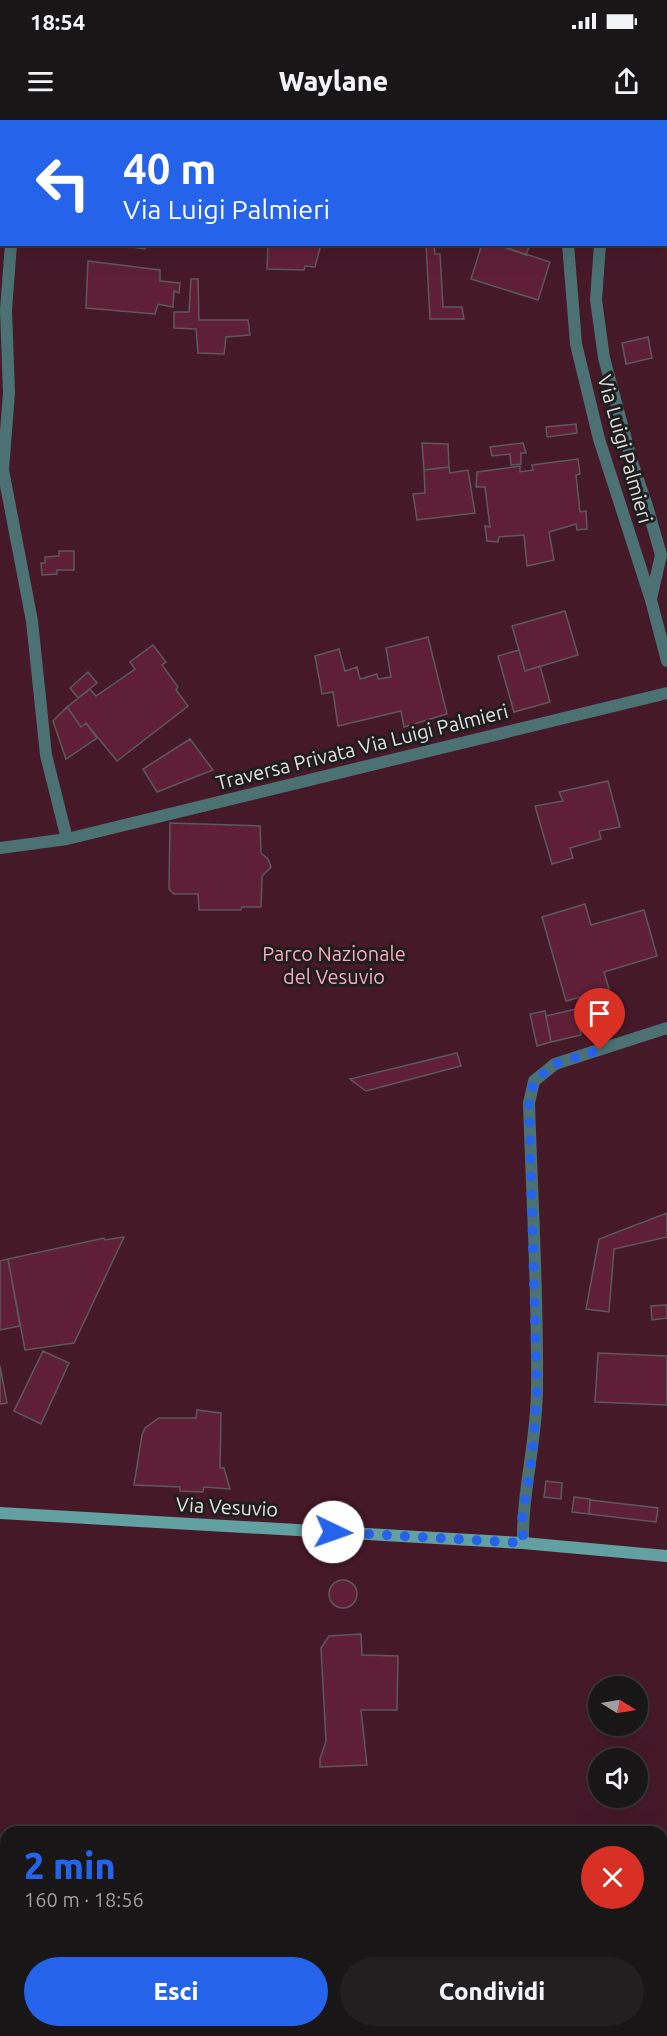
<!DOCTYPE html>
<html lang="it">
<meta charset="utf-8">
<style>
:root{--surface:#181616;--page:#211f1f;--text:#f1f3f6;--muted:#9f9fa1;--line:#363535;--accent:#2563eb}
body{margin:0;font-family:Ubuntu,sans-serif;background:var(--page);color:var(--text);height:100vh;display:flex;flex-direction:column;font-size:22px;white-space:nowrap}
*{box-sizing:border-box;margin:0}
p{font-size:20px;color:var(--muted)}
.icon{flex:none;width:33px;height:33px;fill:none;stroke:currentColor;stroke-width:2;stroke-linecap:round;stroke-linejoin:round}
.map{position:relative;flex:1;overflow:hidden}
.drawer{position:absolute;left:0px;top:1706px;width:668px;height:212px;display:flex;flex-direction:column;background:var(--surface);border-radius:18px 18px 0 0;box-shadow:0 6px 24px #0002,0 0 0 2px var(--line)}
.drawer>*{flex:none}
.banner{position:absolute;left:0px;top:0px;width:668px;height:126px;box-shadow:0 6px 24px #0002,0 0 0 2px var(--line);background:#2563eb;color:#fff;overflow:hidden}
.needle{width:39px;rotate:101deg}
.buttons{position:absolute;left:588px;top:1556px;display:grid;gap:12px}
.buttons a{display:grid;place-items:center;width:60px;height:60px;border-radius:50%;background:var(--surface);box-shadow:0 6px 24px #0002,0 0 0 2px var(--line);font-size:30px}
.pin{position:absolute;display:grid;place-items:center;width:51px;height:51px;color:#fff;margin:-62px -26px;border-radius:50% 50% 50% 0;rotate:-45deg;box-shadow:0 0 6px #0007}
.pin .icon{rotate:45deg}
.me{position:absolute;width:66px;margin:-33px;rotate:93deg;stroke-linejoin:round;filter:drop-shadow(0 0 4px #0008)}
.turn{display:flex;align-items:center;gap:21px;height:126px;padding:0 24px;font-size:27px}
.turn .icon{width:78px;height:78px;stroke-width:2.5}
.turn b{display:block;font-size:42px;line-height:51px}
.round{display:grid;place-items:center;flex:none;width:63px;height:63px;border-radius:32px;background:var(--page)}
.overview{display:flex;align-items:center;justify-content:space-between;height:102px;padding:0 24px}
h1{font-size:36px;font-weight:800;line-height:45px;color:var(--accent)}
.primary-button{display:flex;gap:12px;margin-top:auto;padding:12px 24px}
.primary-button a{flex:1;height:69px;border-radius:36px;background:var(--accent);color:#fff;font-size:24px;font-weight:800;line-height:69px;text-align:center}
.primary-button a+a{background:var(--page);color:var(--text)}
.status{display:flex;justify-content:space-between;align-items:center;height:42px;padding:0 30px;background:var(--surface);direction:ltr}
.status svg{height:16px;fill:currentColor}
header{display:flex;justify-content:space-between;align-items:center;height:78px;padding:0 24px;background:var(--surface);font-size:27px;font-weight:800}
.map>svg:first-child{display:block}
.green{fill:#461929;fill-rule:evenodd}
.building{fill:#5f2037;stroke:#5c595a;stroke-width:1.5}
.lines{fill:none;stroke-linecap:round;stroke-linejoin:round}
.lane{stroke:#4b7172;stroke-width:12}
.street{stroke:#4b7172;stroke-width:12}
.secondary{stroke:#62a0a2;stroke-width:12}
.route{stroke:#2563eb;stroke-width:10;stroke-dasharray:0 18}
.labels{text-anchor:middle;stroke-width:6;stroke-linejoin:round;paint-order:stroke}
.street-label{font-size:20px;fill:#e2e0e0;stroke:#201d1e}
.park-label{font-size:20px;fill:#f9a8c0;stroke:#201d1e}
</style>
<div class="status"><b>18:54</b><svg viewBox="0 0 49 12"><path d="M0 12V9h3v3zM5 12V6h3v6zM10 12V3h3v9zM15 12V0h3v12zM26 1h20v11H26zM47 4h2v5h-2z"/></svg></div>
<header><svg class="icon" aria-label="menu" viewBox="0 0 24 24"><path d="M4 6h16M4 12h16M4 18h16"/></svg>Waylane<svg class="icon" aria-label="share" viewBox="0 0 24 24"><path d="M12 15V3M7 8l5-5 5 5M5 13v7h14v-7"/></svg></header>
<div class="map">
<svg width="667" height="1916" viewBox="0 0 667 1916">
<rect width="100%" height="100%" fill="#201d1e"/>
<path class="green" d="M 0,0 L 667,0 L 667,1916 L 0,1916 ZM 2,2 L 666,2 L 666,124 L 2,124 ZM 598,1566 L 638,1566 L 638,1605 L 598,1605 ZM 598,1638 L 638,1638 L 638,1677 L 598,1677 ZM 6,1712 L 662,1712 L 662,1911 L 6,1911 Z"/>
<path class="building" d="M 108,124 L 145,124 L 145,129 Z
M 268,124 L 321,124 L 315,147 L 305,146 L 304,150 L 267,149 Z
M 426,124 L 434,124 L 435,134 L 440,134 L 443,187 L 462,187 L 464,199 L 430,199 Z
M 482,124 L 495,124 L 550,142 L 538,180 L 471,159 Z
M 495,124 L 530,124 L 526,135 Z
M 88,141 L 160,150 L 160,161 L 180,163 L 179,173 L 174,171 L 173,187 L 158,184 L 155,194 L 86,188 Z
M 191,159 L 198,159 L 199,200 L 248,200 L 250,215 L 226,217 L 224,234 L 198,233 L 196,209 L 174,208 L 174,192 L 189,192 Z
M 648,217 L 652,238 L 626,244 L 622,223 Z
M 576,304 L 577,313 L 547,317 L 546,307 Z
M 422,323 L 448,324 L 449,347 L 424,350 Z
M 523,323 L 526,333 L 521,333 L 521,344 L 511,345 L 510,334 L 492,336 L 490,327 Z
M 578,339 L 580,354 L 576,355 L 580,392 L 586,391 L 587,409 L 577,410 L 576,404 L 549,412 L 554,440 L 527,446 L 524,415 L 499,417 L 498,422 L 487,421 L 485,406 L 490,407 L 485,367 L 476,367 L 477,352 L 520,346 L 520,352 L 533,350 L 532,345 Z
M 449,347 L 450,353 L 468,350 L 475,393 L 417,400 L 413,374 L 425,373 L 424,350 Z
M 59,431 L 74,431 L 74,450 L 57,450 L 57,454 L 42,455 L 41,443 L 45,443 L 45,437 L 59,436 Z
M 565,491 L 578,535 L 525,551 L 512,506 Z
M 428,517 L 447,594 L 404,607 L 401,591 L 338,606 L 333,572 L 322,574 L 315,536 L 339,529 L 345,551 L 357,547 L 360,559 L 377,554 L 378,559 L 391,557 L 386,528 Z
M 153,525 L 166,542 L 162,545 L 178,567 L 176,570 L 188,586 L 117,641 L 86,603 L 81,607 L 67,587 L 90,569 L 96,576 L 135,549 L 130,542 Z
M 519,530 L 525,551 L 540,546 L 550,582 L 514,592 L 498,536 Z
M 88,552 L 97,563 L 78,578 L 70,568 Z
M 67,587 L 81,607 L 86,603 L 97,618 L 66,639 L 53,601 Z
M 190,619 L 213,650 L 157,672 L 143,649 Z
M 608,661 L 620,707 L 599,711 L 601,719 L 570,728 L 573,738 L 552,744 L 535,686 L 563,681 L 559,672 Z
M 170,703 L 260,706 L 261,733 L 268,739 L 271,747 L 262,756 L 261,787 L 242,787 L 241,790 L 199,790 L 198,774 L 174,774 L 169,769 Z
M 585,784 L 591,805 L 644,790 L 657,836 L 604,852 L 609,869 L 566,881 L 542,797 Z
M 576,889 L 581,915 L 551,922 L 546,896 Z
M 545,891 L 551,922 L 537,926 L 530,894 Z
M 457,933 L 461,946 L 366,971 L 350,959 Z
M 667,1093 L 667,1117 L 614,1129 L 609,1192 L 586,1189 L 599,1119 Z
M 124,1117 L 74,1223 L 25,1230 L 8,1139 L 104,1118 L 105,1120 Z
M 8,1139 L 20,1206 L 0,1210 L 0,1141 Z
M 667,1185 L 667,1198 L 652,1200 L 651,1186 Z
M 43,1231 L 69,1243 L 41,1304 L 14,1291 Z
M 598,1233 L 667,1236 L 667,1285 L 595,1282 Z
M 0,1246 L 7,1283 L 0,1284 Z
M 197,1290 L 221,1293 L 220,1348 L 224,1348 L 230,1369 L 204,1367 L 203,1372 L 180,1371 L 180,1367 L 134,1365 L 142,1315 L 145,1308 L 159,1298 L 196,1298 Z
M 546,1361 L 562,1363 L 561,1379 L 544,1377 Z
M 574,1377 L 590,1379 L 589,1394 L 572,1392 Z
M 590,1380 L 658,1388 L 656,1402 L 589,1394 Z
M329 1474a14 14 0 1 1 28 0a14 14 0 1 1-28 0Z
M 361,1514 L 362,1535 L 398,1536 L 397,1590 L 361,1590 L 367,1645 L 320,1647 L 320,1639 L 326,1621 L 321,1528 L 329,1516 Z"/>
<g class="lines">
<path class="lane" d="M 0,1783 L 6,1794
M 67,1911 L 69,1916"/>
<path class="street" d="M 32,2 L 32,0
M 575,2 L 576,0
M 666,8 L 667,8
M 568,124 L 576,224 L 599,319 L 651,480 L 667,541
M 600,124 L 596,180 L 604,238 L 632,342 L 647,386 L 661,435 L 651,479
M 67,719 L 667,573
M 0,728 L 67,719 L 46,635 L 32,501 L 3,350 L 9,273 L 6,190 L 11,124
M 523,1423 C 522,1371 537,1320 537,1268 C 538,1173 532,1078 529,983 L 534,961 L 555,944 L 667,908"/>
<path class="secondary" d="M 0,1393 L 523,1423 L 667,1436"/>
</g>
<g class="lines">
<path class="route" d="M 333,1412 L 523,1423 L 522,1398 L 532,1338 L 537,1270 L 529,983 L 534,961 L 555,944 L 600,930"/>
</g>
<g class="labels">
<g class="street-label">
<text transform="translate(625 329) rotate(74)" y="7">Via Luigi Palmieri</text>
<text transform="translate(362 627) rotate(-14)" y="7">Traversa Privata Via Luigi Palmieri</text>
<text transform="translate(227 1387) rotate(3)" y="7">Via Vesuvio</text>
</g>
<g class="park-label">
<text x="334" y="841">Parco Nazionale<tspan x="334" dy="23">del Vesuvio</tspan></text>
</g>
</g>
</svg>
<div class="buttons">
<a><svg class="needle" viewBox="-14 -14 28 28"><path d="M0-13l5 13h-10z" fill="#e53935"/><path d="M0 13l5-13h-10z" fill="#9f9fa1"/></svg></a>
<a><svg class="icon" aria-label="sound" viewBox="0 0 24 24"><path d="M4 9h4l5-4v14l-5-4H4zM17 9q2 3 0 6"/></svg></a>
</div>
<div class="pin" style="left:600px;top:930px;background:#d93025"><svg class="icon" aria-label="arrive" viewBox="0 0 24 24"><path d="M6 21V4h12l-3 4 3 4H6"/></svg></div>
<svg class="me" style="left:333px;top:1412px" viewBox="-20 -20 40 40"><circle r="19" fill="#fff"/><path d="M0-13L10 11 0 6-10 11z" fill="#2563eb"/></svg>
<div class="banner">
<div class="turn"><svg class="icon" aria-label="left" viewBox="0 0 24 24"><path d="M17 20v-9H6M10 6l-5 5 5 5"/></svg><div><b>40 m</b>Via Luigi Palmieri</div></div>
</div>
<section class="drawer">
<div class="overview"><div><h1>2 min</h1><p>160 m · 18:56</p></div><a class="round" style="background:#d93025;color:#fff"><svg class="icon" aria-label="close" viewBox="0 0 24 24"><path d="M6 6l12 12M18 6L6 18"/></svg></a></div>
<div class="primary-button"><a>Esci</a><a>Condividi</a></div>
</section>
</div>
